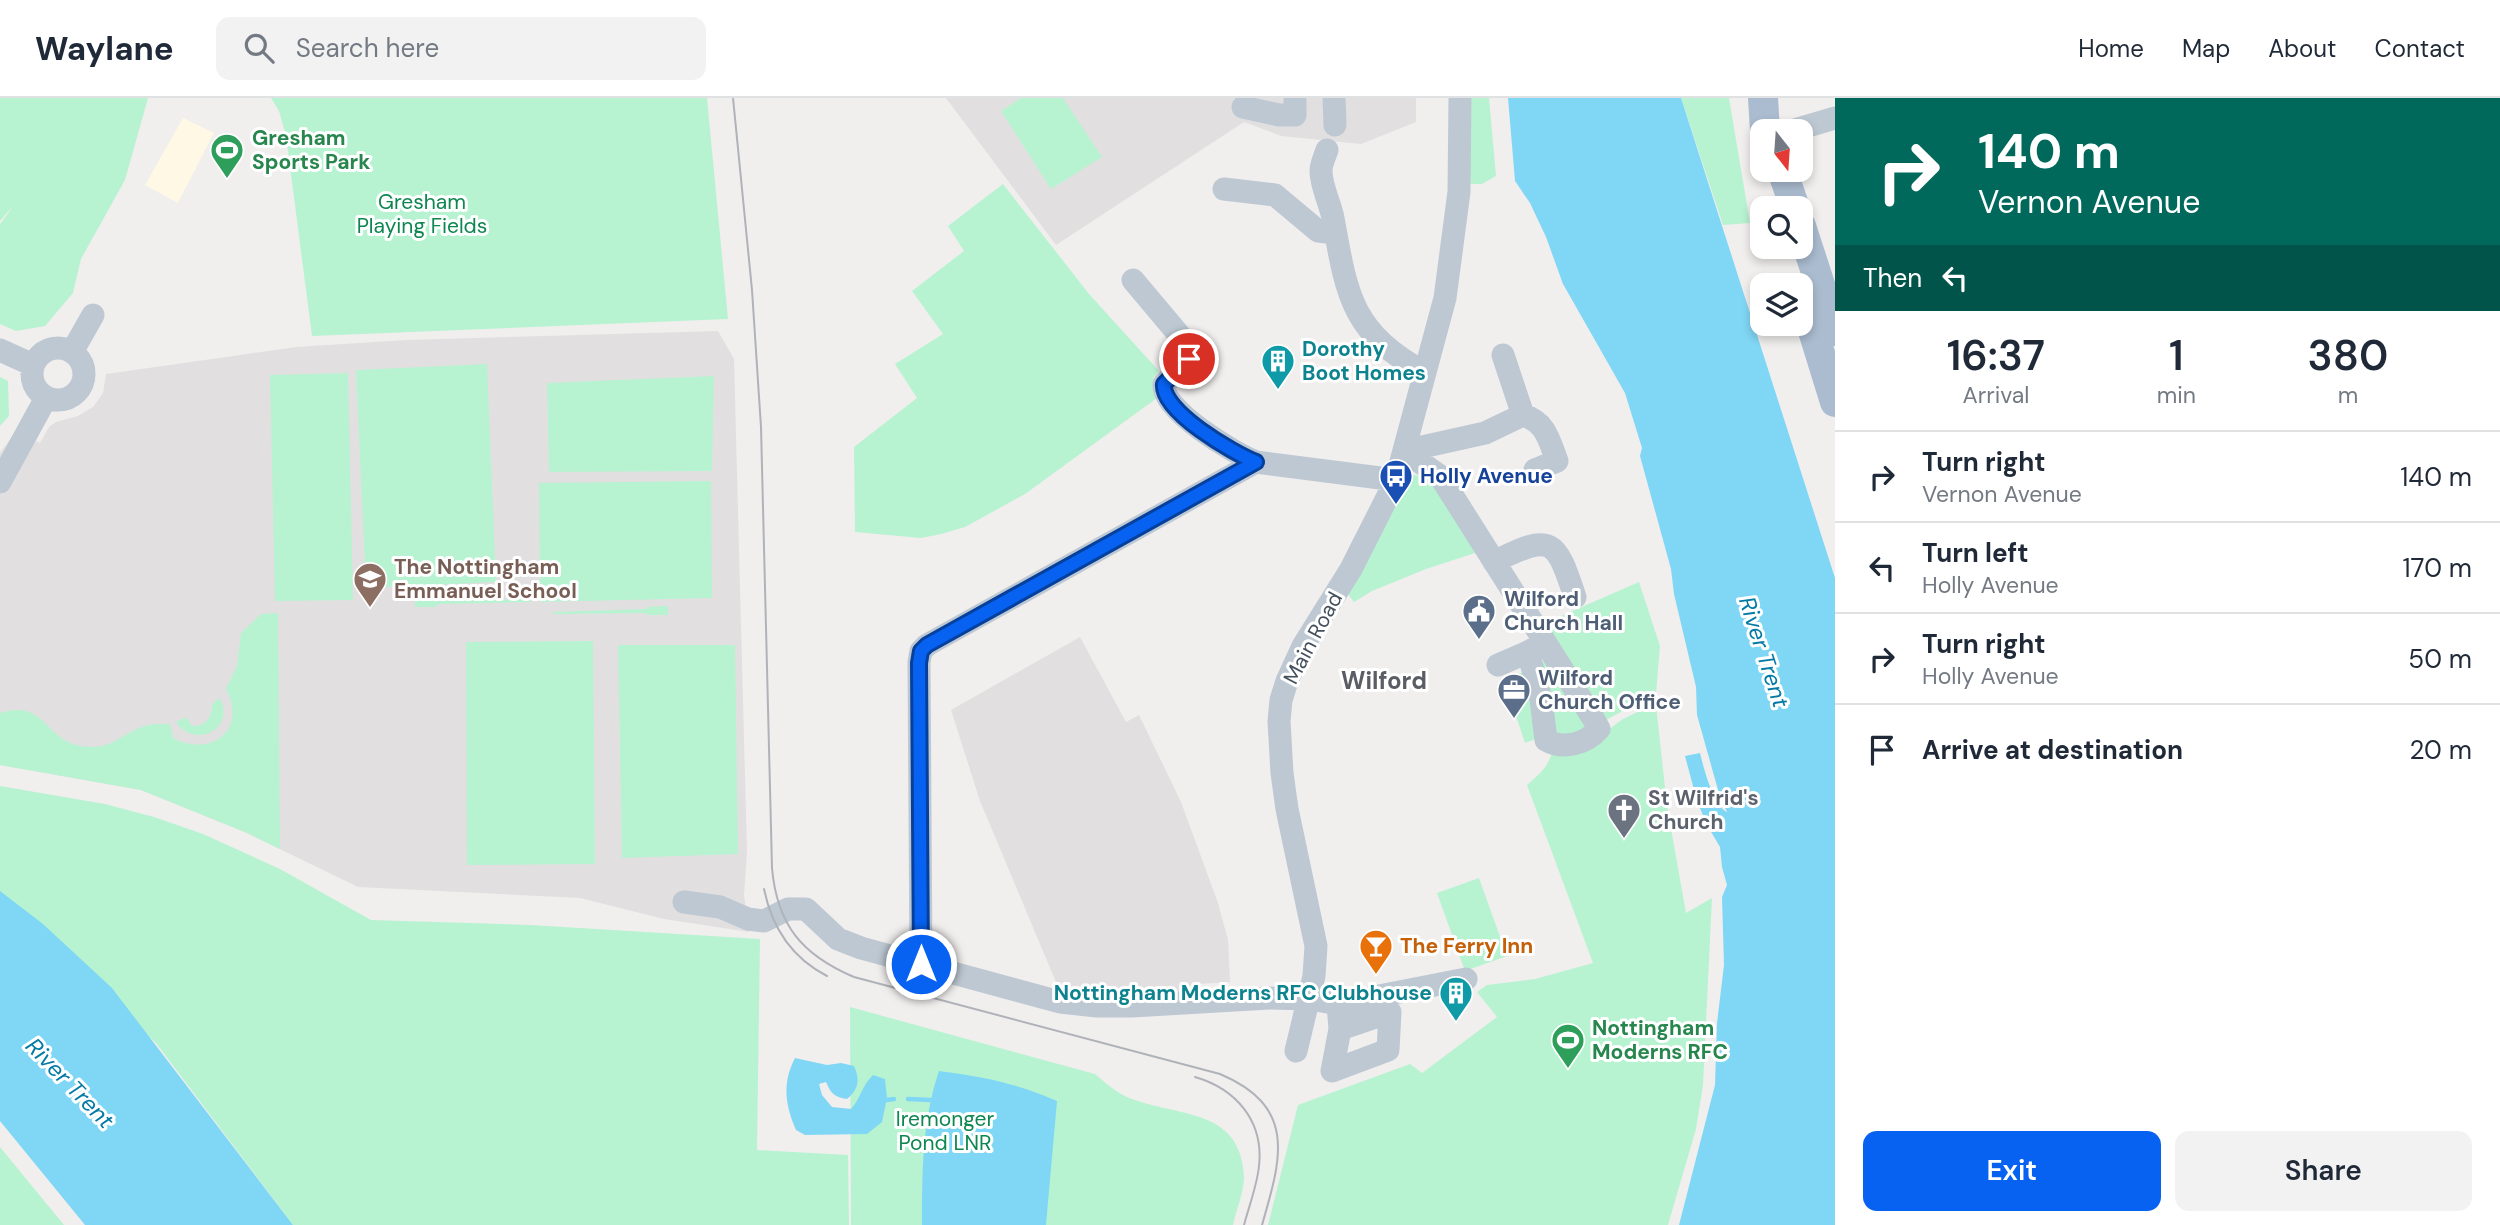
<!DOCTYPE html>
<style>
:root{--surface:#fff;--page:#f2f2f3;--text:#1f2937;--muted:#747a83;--line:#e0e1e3;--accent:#0762f2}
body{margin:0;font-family:"DM Sans",sans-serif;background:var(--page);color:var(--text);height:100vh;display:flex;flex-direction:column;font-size:26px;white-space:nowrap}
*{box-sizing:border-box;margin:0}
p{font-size:23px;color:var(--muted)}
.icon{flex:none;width:38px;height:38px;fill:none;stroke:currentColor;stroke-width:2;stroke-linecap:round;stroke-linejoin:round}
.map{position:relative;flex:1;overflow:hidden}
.panel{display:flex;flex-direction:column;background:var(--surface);width:665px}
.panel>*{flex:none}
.top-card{background:#00695c;color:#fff;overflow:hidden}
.needle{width:46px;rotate:163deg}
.fabs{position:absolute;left:1750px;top:21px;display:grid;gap:14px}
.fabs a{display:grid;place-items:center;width:63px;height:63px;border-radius:14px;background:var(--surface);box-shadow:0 4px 10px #0003;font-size:35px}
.pin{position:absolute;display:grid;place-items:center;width:60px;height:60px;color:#fff;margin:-30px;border:4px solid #fff;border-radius:50%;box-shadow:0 2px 7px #0007}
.me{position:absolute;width:77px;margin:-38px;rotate:0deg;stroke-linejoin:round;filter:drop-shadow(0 0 5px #0008)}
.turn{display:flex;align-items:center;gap:24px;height:147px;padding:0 28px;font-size:32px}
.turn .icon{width:91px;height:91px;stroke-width:2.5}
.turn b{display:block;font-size:49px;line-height:60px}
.then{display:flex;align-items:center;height:66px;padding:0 28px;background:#0003;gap:14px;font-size:26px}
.eta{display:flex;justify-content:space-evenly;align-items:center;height:119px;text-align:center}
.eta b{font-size:42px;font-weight:600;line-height:49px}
.cta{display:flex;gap:14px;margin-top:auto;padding:14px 28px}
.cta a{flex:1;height:80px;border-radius:14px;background:var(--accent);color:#fff;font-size:28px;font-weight:600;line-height:80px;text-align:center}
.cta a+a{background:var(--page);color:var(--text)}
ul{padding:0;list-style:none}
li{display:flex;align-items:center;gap:21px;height:91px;padding:0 28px;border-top:2px solid var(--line)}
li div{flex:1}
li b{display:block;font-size:26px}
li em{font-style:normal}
header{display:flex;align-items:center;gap:42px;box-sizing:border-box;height:98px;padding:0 35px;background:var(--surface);border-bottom:2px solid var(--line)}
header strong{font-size:33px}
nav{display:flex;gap:38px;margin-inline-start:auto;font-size:24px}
.search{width:490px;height:63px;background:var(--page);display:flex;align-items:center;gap:18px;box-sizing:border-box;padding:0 24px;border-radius:14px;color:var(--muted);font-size:26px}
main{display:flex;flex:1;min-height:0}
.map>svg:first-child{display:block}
.commercial{fill:#fef8e5}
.education{fill:#e2dfe0}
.green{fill:#b7f3d1}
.water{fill:#80d7f5}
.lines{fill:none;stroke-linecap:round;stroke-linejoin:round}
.stream{stroke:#80d7f5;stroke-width:4.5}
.minor{stroke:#bdc8d2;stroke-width:23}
.major{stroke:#abbcd0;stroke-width:30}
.tram{stroke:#afb3b9;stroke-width:2}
.route-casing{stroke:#05409d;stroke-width:18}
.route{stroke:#0762f2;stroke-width:12}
.labels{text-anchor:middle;stroke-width:6;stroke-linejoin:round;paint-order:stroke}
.leisure-label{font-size:21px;font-weight:bold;fill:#27864d;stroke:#fff;text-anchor:start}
.park-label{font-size:21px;fill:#0d8650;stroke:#fff}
.culture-label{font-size:21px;font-weight:bold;fill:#0d838f;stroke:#fff;text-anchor:start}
.transit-label{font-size:21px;font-weight:bold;fill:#164399;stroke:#fff;text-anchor:start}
.education-label{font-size:21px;font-weight:bold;fill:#785e54;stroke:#fff;text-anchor:start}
.service-label{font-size:21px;font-weight:bold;fill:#4e5e75;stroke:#fff;text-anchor:start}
.street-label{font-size:21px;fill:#44505d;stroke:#fff}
.worship-label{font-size:21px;font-weight:bold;fill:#5b616d;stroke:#fff;text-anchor:start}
.food-label{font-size:21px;font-weight:bold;fill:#c56008;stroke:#fff;text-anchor:start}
.water-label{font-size:23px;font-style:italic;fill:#027aa5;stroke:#fff}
.quarter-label{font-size:24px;font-weight:bold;fill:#5a5e64;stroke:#fff}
</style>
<header>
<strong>Waylane</strong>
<div class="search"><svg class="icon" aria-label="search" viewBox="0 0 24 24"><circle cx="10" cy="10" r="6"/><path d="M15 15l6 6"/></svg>Search here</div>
<nav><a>Home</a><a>Map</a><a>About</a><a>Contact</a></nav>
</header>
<main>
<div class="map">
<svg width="1835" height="1127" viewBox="0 0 1835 1127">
<rect width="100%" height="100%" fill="#f1eeee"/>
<path class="commercial" d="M 183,20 L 214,35 L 178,105 L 145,87 Z"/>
<path class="education" d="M 946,0 L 1416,0 L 1416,24 L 1361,46 L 1281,38 L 1244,24 L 1056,147 Z
M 718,233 L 734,261 L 747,754 L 744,797 L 749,834 L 664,821 L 580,800 L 358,789 L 247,735 L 141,692 L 0,667 L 0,355 L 16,333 L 40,345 L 49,329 L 56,324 L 78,318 L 93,309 L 103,295 L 106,276 L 296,249 L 406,242 Z
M 1080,539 L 1126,624 L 1139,617 L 1181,704 L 1218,805 L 1228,842 L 1230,884 L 1197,886 L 1183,894 L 1129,897 L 1104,897 L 1058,889 L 980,703 L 951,612 Z"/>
<path class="green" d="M 0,0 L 148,0 L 125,82 L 81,161 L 73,195 L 45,228 L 16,233 L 0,226 L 0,126 L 14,107 L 0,123 Z
M 271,0 L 707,0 L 728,221 L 312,238 L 286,38 L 279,13 Z
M 1021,0 L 1063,0 L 1102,59 L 1051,91 L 1001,13 Z
M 1469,0 L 1489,0 L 1496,78 L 1482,86 L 1468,86 Z
M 1681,0 L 1729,0 L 1750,125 L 1723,127 Z
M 1003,86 L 1089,196 L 1159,273 L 1153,280 L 1157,300 L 1025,396 L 965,429 L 941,436 L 921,440 L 855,434 L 854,349 L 917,300 L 895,266 L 943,236 L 912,193 L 964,153 L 948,128 Z
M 487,266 L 496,484 L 366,490 L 356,272 Z
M 348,275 L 353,502 L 275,503 L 270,277 Z
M 714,278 L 712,373 L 549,374 L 547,285 Z
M 0,279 L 8,283 L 9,318 L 0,328 Z
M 1410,377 L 1428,378 L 1474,449 L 1475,455 L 1426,471 L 1372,493 L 1354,504 L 1348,496 Z
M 711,383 L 712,500 L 540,504 L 539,385 Z
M 1639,484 L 1660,548 L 1656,595 L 1606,622 L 1545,525 Z
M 436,500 L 437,503 L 531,501 L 531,504 L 437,506 L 436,509 L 415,509 L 415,501 Z
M 668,508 L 668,517 L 647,517 L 646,515 L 553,516 L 553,514 L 647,511 L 647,509 Z
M 278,515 L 280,751 L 247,735 L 141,692 L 0,667 L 0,615 C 46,601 44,642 81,648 C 112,653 117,638 142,629 C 151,625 161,626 170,626 L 173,640 C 211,660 248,632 226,591 L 237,568 L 241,535 L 261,516 Z
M 593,543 L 595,766 L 467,767 L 466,544 Z
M 735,547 L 738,756 L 622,760 L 618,547 Z
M 1550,560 L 1590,636 L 1553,636 L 1536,567 Z
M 1530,571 L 1539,640 L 1525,645 L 1511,603 L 1517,601 L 1514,592 L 1509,594 L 1505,582 Z
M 220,600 C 236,632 194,651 176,624 L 186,619 L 192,628 C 207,628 212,619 212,606 Z
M 1656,607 L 1667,708 L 1686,815 L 1712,800 L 1703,987 L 1696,1031 L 1668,1127 L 1268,1127 L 1298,1007 L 1410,966 L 1422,975 L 1497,919 L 1477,894 L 1487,887 L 1535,881 L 1593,865 L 1527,687 C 1538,677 1548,670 1552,654 L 1590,645 L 1623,621 L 1646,610 Z
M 0,688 L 105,706 L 154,719 L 203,736 L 280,771 L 371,822 L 531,827 L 760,841 L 757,1052 L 848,1057 L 849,1127 L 293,1127 L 156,945 L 0,797 Z
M 1479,780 L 1507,858 L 1465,873 L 1437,795 Z
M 850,909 L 1095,976 C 1108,987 1119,997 1135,1002 C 1184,1019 1241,1012 1244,1079 C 1244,1094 1236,1113 1233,1127 L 851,1127 Z
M 0,1049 L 64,1127 L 0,1127 Z"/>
<path class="water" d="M 1508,0 L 1681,0 L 1835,480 L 1835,1127 L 1679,1127 L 1715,987 L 1717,925 L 1724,867 L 1722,799 L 1727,787 L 1722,769 L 1720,749 L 1707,727 L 1697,703 L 1685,658 L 1700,655 C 1704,671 1713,707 1727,714 L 1720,699 L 1697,617 L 1696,589 L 1674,496 L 1671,471 L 1640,358 L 1642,350 L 1625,295 L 1563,186 L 1546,139 L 1530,105 L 1515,83 Z
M 0,793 L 43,826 L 112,890 L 293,1127 L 85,1127 L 0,1023 Z
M 795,960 L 827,967 L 841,965 L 854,968 C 860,981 859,991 847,1001 C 835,999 831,996 826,984 L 819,986 L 822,997 L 832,1009 L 851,1011 C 861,1000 862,987 873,977 L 885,981 L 887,1000 L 882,1024 L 867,1036 L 805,1037 L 796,1032 C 785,1007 782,985 795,960 Z
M 939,973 C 985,979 1015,985 1057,1003 L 1046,1127 L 922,1127 C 922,1076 922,1022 939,973 Z"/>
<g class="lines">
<path class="stream" d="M 908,1001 L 931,1002
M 887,1002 L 894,1001"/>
<path class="minor" d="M 1334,0 L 1335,27
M 1243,9 L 1279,17 L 1295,17 L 1295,0
M 1791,33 L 1835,20
M 1327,52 C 1325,58 1321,66 1321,73 C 1321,88 1330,105 1333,120 C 1347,198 1351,234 1425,275
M 1224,91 L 1275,97 L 1318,133 L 1334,135
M 1133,182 L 1191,251 L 1189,261 L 1164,286 C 1161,312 1234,355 1256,364 L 1396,382
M32 276a26 26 0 1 1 52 0a26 26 0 1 1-52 0Z
M 0,252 L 33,267
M 72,254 L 93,217
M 1503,257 L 1523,317
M 1404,353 L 1440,378 L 1593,620 L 1599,631 C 1586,646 1563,652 1546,642 L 1541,601 L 1528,554 L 1545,545
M 1404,353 L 1485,335 L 1523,317 C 1546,324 1549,342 1557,363 L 1535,372
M 0,384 L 46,300
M 1494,464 C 1552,434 1556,441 1575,499
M 1498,567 L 1528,554
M 684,804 L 720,809 L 748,821 L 764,823 L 788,811 L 806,811 L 838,841 L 861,850 L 1060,904 L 1097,908 L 1132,908 L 1269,900 L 1310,901 L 1338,906 L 1466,881
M 921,866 L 919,564 L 921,553 L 927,547 L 1256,364
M 1338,906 L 1340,931 L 1390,914 L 1388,952 L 1332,973 L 1340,931
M 1296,953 L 1314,878 L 1316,848 L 1287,711 L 1282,675 L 1279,623 L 1281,602 L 1287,583 L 1303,548 L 1351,471 L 1396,382 L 1445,200 L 1459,94 L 1460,0"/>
<path class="major" d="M 1763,0 L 1765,33
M 1782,72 L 1795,110
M 1801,128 L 1835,233
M 1801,194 L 1835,304"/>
<path class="tram" d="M 733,0 L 752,192 L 761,329 L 772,770 C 777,827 802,857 854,879 L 1220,976 C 1298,1009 1281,1061 1262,1127
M 764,791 C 772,830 792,860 827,878
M 1195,979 C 1236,991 1264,1023 1259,1068 C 1257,1088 1249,1108 1244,1127"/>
</g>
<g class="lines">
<defs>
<path id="route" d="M 921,866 L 919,565 L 921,553 L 927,547 L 1256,364 C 1233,355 1161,313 1164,286 L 1189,261"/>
</defs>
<use href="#route" class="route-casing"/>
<use href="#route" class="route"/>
</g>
<defs>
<symbol id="stadium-pin" viewBox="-11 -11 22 30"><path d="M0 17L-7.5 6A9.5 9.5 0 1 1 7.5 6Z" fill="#2e9e5b" stroke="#fff"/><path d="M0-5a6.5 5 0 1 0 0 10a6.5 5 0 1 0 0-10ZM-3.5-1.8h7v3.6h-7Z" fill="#fff"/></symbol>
<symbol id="building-pin" viewBox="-11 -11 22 30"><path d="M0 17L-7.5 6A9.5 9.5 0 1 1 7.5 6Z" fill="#0f9aa8" stroke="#fff"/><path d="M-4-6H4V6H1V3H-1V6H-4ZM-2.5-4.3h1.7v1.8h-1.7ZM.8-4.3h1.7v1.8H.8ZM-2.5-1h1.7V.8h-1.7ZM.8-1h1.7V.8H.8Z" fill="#fff"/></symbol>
<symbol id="bus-pin" viewBox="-11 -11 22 30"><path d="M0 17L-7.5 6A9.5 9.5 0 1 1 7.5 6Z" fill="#1a4fb4" stroke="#fff"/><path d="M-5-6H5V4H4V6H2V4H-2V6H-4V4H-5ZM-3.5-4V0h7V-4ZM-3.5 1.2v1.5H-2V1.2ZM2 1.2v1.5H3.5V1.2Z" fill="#fff"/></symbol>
<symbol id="school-pin" viewBox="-11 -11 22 30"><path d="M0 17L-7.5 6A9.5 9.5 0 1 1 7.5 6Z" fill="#8d6e63" stroke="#fff"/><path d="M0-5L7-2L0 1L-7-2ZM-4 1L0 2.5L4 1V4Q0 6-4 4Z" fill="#fff"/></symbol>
<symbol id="civic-pin" viewBox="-11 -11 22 30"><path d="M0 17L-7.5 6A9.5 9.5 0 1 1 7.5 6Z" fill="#5c6f8a" stroke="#fff"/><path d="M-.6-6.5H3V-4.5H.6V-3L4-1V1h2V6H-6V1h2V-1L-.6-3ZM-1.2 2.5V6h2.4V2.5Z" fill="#fff"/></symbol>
<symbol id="office-pin" viewBox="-11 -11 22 30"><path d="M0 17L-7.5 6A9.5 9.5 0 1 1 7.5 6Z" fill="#5c6f8a" stroke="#fff"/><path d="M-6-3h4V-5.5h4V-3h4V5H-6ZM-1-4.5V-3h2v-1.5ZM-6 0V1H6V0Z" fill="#fff"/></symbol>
<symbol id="church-pin" viewBox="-11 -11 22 30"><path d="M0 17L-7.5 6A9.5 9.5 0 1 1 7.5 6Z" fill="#6b7280" stroke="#fff"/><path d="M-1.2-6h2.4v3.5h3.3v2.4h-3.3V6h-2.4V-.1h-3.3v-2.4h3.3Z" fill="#fff"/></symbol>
<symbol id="bar-pin" viewBox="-11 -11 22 30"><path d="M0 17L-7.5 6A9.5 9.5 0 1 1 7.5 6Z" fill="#e8710a" stroke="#fff"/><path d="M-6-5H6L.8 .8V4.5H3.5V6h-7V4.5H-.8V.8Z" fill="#fff"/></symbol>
</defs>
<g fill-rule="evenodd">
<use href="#stadium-pin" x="208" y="33" width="38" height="52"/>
<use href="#building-pin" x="1259" y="244" width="38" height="52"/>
<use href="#bus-pin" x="1377" y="359" width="38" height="52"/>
<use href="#school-pin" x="351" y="462" width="38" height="52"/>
<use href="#civic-pin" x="1460" y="494" width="38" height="52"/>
<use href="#office-pin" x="1495" y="573" width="38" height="52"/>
<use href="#church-pin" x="1605" y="693" width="38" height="52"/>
<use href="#bar-pin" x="1357" y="829" width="38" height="52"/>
<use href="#building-pin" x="1437" y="876" width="38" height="52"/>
<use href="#stadium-pin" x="1549" y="923" width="38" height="52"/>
</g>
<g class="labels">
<g class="leisure-label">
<text x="252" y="47">Gresham<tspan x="252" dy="24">Sports Park</tspan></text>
<text x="1592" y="937">Nottingham<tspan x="1592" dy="24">Moderns RFC</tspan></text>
</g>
<g class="park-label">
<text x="422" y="111">Gresham<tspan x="422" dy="24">Playing Fields</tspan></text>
<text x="945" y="1028">Iremonger<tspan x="945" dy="24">Pond LNR</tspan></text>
</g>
<g class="culture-label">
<text x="1302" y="258">Dorothy<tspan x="1302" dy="24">Boot Homes</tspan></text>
<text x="1432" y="902" text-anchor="end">Nottingham Moderns RFC Clubhouse</text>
</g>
<g class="transit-label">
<text x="1420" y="385">Holly Avenue</text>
</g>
<g class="education-label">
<text x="394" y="476">The Nottingham<tspan x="394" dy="24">Emmanuel School</tspan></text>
</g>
<g class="service-label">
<text x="1504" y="508">Wilford<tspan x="1504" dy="24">Church Hall</tspan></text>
<text x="1538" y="587">Wilford<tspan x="1538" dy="24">Church Office</tspan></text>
</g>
<g class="street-label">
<text transform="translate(1313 540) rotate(-62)" y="7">Main Road</text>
</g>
<g class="worship-label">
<text x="1648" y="707">St Wilfrid's<tspan x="1648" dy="24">Church</tspan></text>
</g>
<g class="food-label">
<text x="1400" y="855">The Ferry Inn</text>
</g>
<g class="water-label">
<text transform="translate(1764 554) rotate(72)" y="8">River Trent</text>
<text transform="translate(70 985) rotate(46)" y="8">River Trent</text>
</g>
<g class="quarter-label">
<text x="1384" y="591">Wilford</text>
</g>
</g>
</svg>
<div class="fabs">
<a><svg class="needle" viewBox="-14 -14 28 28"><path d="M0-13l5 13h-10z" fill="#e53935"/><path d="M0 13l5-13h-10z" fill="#747a83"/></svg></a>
<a><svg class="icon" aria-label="search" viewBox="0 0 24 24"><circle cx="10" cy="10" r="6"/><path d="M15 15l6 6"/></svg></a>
<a><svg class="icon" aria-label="layers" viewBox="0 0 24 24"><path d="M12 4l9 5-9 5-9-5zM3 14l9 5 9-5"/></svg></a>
</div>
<div class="pin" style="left:1189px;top:261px;background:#d93025"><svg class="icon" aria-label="arrive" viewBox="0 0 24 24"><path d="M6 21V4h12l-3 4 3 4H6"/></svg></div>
<svg class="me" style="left:921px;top:866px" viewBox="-20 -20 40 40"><circle r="17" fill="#0762f2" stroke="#fff" stroke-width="3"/><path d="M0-11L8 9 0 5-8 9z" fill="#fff"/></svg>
</div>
<section class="panel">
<div class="top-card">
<div class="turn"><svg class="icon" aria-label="right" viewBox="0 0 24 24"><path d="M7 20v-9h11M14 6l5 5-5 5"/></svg><div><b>140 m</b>Vernon Avenue</div></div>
<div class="then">Then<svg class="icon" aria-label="left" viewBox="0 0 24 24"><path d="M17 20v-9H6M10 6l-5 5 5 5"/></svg></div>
</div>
<div class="eta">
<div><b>16:37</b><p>Arrival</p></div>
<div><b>1</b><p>min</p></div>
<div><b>380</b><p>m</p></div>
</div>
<ul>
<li><svg class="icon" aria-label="right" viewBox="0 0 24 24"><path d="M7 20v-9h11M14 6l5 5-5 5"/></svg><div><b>Turn right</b><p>Vernon Avenue</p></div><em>140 m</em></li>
<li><svg class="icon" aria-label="left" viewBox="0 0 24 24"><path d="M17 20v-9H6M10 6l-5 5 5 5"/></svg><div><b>Turn left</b><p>Holly Avenue</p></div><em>170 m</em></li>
<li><svg class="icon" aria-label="right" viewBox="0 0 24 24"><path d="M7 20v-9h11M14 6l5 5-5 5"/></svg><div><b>Turn right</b><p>Holly Avenue</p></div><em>50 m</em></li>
<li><svg class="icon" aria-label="arrive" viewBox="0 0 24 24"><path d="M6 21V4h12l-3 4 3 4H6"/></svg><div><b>Arrive at destination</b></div><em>20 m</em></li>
</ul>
<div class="cta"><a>Exit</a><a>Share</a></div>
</section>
</main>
